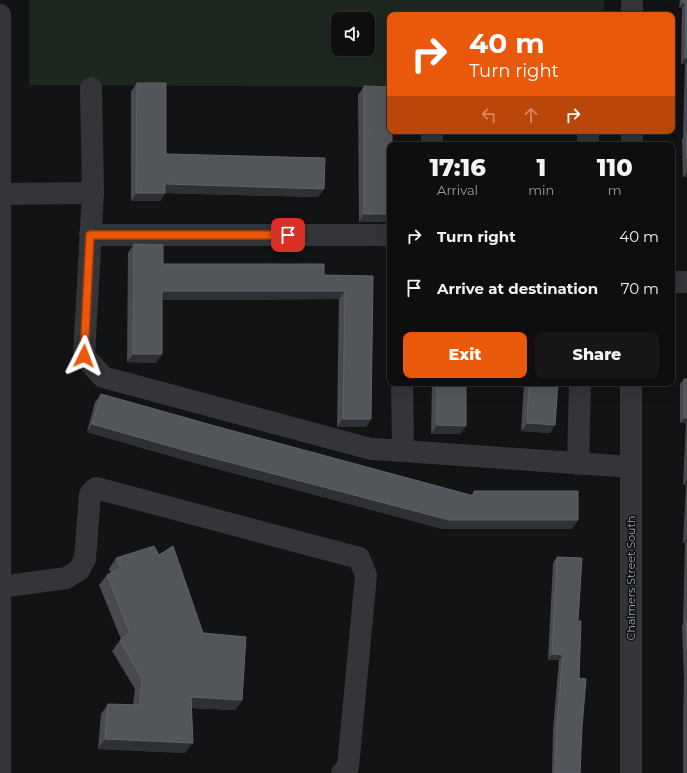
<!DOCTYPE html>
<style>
:root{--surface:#0e0e0f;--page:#171718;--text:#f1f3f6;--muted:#9b9c9e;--line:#2e2e2f;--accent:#ea580c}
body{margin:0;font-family:Montserrat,sans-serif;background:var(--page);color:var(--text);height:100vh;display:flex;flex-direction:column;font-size:15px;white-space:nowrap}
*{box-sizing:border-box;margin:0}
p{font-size:13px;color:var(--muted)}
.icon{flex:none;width:22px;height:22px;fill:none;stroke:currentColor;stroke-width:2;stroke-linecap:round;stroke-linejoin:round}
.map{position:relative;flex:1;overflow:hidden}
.drawer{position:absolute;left:387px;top:142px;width:288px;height:244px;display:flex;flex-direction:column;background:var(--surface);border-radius:8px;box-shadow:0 4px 16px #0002,0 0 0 1px var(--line)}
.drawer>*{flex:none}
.hud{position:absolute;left:387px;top:12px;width:288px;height:122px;border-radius:8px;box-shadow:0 4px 16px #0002,0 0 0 1px var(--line);background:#ea580c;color:#fff;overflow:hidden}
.tools{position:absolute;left:331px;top:12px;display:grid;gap:8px}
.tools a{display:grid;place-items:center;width:44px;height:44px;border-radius:8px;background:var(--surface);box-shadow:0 4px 16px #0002,0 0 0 1px var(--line);font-size:20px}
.pin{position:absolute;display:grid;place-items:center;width:34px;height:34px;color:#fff;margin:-17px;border-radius:8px;box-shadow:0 2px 6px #0006}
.me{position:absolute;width:44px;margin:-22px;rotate:3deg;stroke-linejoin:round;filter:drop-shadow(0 0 3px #0008)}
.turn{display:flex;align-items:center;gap:14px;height:84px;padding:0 16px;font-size:18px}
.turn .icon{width:52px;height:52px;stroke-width:2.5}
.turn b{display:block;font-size:28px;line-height:34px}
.lanes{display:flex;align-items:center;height:38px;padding:0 16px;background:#0003;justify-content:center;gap:20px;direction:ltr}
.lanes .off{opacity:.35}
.eta{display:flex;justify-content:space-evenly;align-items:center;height:68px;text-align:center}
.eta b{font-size:24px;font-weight:800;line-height:28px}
.cta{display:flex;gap:8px;margin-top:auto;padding:8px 16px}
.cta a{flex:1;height:46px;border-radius:8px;background:var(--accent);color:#fff;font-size:16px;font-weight:800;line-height:46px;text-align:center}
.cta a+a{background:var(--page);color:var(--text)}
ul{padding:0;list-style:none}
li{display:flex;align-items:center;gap:12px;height:52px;padding:0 16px}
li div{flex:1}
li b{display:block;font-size:15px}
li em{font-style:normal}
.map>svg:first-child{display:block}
.green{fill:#1e271f;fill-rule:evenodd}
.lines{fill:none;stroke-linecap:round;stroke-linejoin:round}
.minor{stroke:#333539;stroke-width:22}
.wall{fill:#484a4f}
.shaded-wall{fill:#2e3033}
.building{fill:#52555a;stroke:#5e6268}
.route-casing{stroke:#983908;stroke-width:10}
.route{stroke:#ea580c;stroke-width:7}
.labels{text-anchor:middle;stroke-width:3;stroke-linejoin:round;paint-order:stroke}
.street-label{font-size:11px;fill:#a3abb5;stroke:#0d0e0f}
</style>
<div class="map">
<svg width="687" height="773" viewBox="0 0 687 773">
<rect width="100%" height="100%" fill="#121314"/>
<path class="green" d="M 29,0 L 604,0 L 604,15 L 390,15 L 390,87 L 29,85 ZM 338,19 L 368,19 L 368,49 L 338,49 Z"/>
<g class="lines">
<path class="minor" d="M 0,15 L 0,773
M 632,15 L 632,0
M 91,88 L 93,193
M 432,131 L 432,145
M 588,145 L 588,131
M 632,145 L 632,131
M 1,194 L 93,193 L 84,356 L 103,377 L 371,449 L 403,451 L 631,467
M 90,235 L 390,235
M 672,282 L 687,282
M 402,383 L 403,451
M 578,464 L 580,383
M 0,587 L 66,578 L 79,570 L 85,559 L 90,494 L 96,488 L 359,558 L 366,575 L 348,767 L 342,773
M 631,773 L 631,383"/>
</g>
<path class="wall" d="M 680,0 L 687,0 L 687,177 L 683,177 L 682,139 L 683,137 L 685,64 L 681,64 L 682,8 L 679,8 Z
M 137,83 L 166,154 L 324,189 L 318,197 L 165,193 L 160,201 L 131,201 L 131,91 Z
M 364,86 L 390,145 L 390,217 L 386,222 L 359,222 L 358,95 Z
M 134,244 L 163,264 L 324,275 L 373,276 L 371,419 L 366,427 L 337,427 L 339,299 L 162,300 L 156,363 L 127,362 L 128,253 Z
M 684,379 L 687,379 L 687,773 L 683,773 L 683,726 L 684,678 L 682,626 L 683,624 L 685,543 L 683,543 L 686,485 L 683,485 L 686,423 L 680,423 L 680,384 Z
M 432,383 L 466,383 L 460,434 L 431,434 Z
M 524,383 L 558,383 L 550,433 L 521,431 Z
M 101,394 L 215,426 L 471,495 L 474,491 L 578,520 L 572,529 L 443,529 L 188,461 L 87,432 L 95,402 Z
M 557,557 L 578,621 L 579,678 L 582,727 L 580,773 L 552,773 L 553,730 L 559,660 L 548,660 L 553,563 Z
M 116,558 L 203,633 L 242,700 L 235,710 L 192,708 L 185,753 L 98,749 L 101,714 L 108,704 L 133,705 L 135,689 L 112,651 L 120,640 L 121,639 L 99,585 L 107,575 L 111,573 L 109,569 Z"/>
<path class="shaded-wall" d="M 683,3 L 686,3 L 682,8 L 679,8 Z
M 685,58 L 687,58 L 687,62 L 685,64 L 681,64 Z
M 687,172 L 687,177 L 683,177 Z
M 165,184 L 324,189 L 318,197 L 160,193 Z
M 136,193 L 165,193 L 160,201 L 131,201 Z
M 364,214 L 390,214 L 390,217 L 386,222 L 359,222 Z
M 162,291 L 345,291 L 339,299 L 157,300 Z
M 133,354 L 162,354 L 156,363 L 127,362 Z
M 684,418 L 687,418 L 687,421 L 686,423 L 680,423 Z
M 343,419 L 371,419 L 366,427 L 337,427 Z
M 527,423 L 555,425 L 550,433 L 521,431 Z
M 92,424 L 578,520 L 572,529 L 443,529 L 188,461 L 87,432 Z
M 437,425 L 466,426 L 460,434 L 431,434 Z
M 687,480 L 687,483 L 686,485 L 683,485 Z
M 687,538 L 687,541 L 685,543 L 683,543 Z
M 552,654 L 563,655 L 559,660 L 548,660 Z
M 191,697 L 242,700 L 235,710 L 184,708 Z
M 105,739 L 193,743 L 185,753 L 98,749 Z"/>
<path class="building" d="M 683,0 L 687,0 L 687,58 L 685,58 L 686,3 L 683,3 Z
M 137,83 L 166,83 L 166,154 L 325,158 L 324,189 L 165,184 L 165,193 L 136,193 Z
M 364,86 L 390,87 L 390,131 L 392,131 L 392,145 L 390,145 L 390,214 L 364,214 Z
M 686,133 L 687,133 L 687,158 Z
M 134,244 L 163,245 L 163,264 L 324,264 L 324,275 L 373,276 L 371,419 L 343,419 L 345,291 L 162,291 L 162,354 L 133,354 Z
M 684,379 L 687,379 L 687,418 L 684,418 Z
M 437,383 L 466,383 L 466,426 L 437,425 Z
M 529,383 L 558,383 L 555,425 L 527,423 Z
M 101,394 L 215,426 L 474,496 L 474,491 L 578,491 L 578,520 L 449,520 L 194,453 L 92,424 Z
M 154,546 L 159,555 L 173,546 L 203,633 L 246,637 L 242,700 L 191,697 L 193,743 L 105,739 L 108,704 L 140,705 L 142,679 L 120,640 L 130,633 L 107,575 L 121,568 L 116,558 Z
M 557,557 L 582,558 L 578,621 L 581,621 L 579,678 L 586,679 L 582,727 L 580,773 L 555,773 L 557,725 L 563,655 L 552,654 Z
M 686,620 L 687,620 L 687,650 Z"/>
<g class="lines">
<defs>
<path id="route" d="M 84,356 L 90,235 L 288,235"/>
</defs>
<use href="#route" class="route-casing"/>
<use href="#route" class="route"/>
</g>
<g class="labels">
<g class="street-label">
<text transform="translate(631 578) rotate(-90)" y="4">Chalmers Street South</text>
</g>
</g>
</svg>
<div class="tools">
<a><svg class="icon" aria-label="sound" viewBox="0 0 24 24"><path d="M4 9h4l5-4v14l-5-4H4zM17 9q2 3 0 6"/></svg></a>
</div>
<div class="pin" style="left:288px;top:235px;background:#d93025"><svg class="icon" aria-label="arrive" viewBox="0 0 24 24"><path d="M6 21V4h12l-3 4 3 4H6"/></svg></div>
<svg class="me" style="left:84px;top:356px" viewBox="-20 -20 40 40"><path d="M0-17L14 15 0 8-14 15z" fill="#ea580c" stroke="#fff" stroke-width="4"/></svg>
<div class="hud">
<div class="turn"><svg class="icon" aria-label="right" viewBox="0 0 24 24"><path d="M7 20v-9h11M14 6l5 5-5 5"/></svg><div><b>40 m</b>Turn right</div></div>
<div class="lanes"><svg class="icon off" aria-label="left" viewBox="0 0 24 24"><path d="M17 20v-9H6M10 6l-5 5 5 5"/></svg><svg class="icon off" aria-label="ahead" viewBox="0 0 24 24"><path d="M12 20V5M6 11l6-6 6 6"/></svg><svg class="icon" aria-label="right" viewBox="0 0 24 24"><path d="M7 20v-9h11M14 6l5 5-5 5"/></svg></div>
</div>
<section class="drawer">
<div class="eta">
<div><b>17:16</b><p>Arrival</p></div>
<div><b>1</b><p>min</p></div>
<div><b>110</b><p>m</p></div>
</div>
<ul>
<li><svg class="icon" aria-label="right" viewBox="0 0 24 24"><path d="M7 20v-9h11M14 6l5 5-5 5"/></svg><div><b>Turn right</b></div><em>40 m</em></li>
<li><svg class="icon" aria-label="arrive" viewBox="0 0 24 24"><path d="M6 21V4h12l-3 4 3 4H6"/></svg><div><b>Arrive at destination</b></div><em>70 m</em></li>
</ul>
<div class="cta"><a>Exit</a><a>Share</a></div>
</section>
</div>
